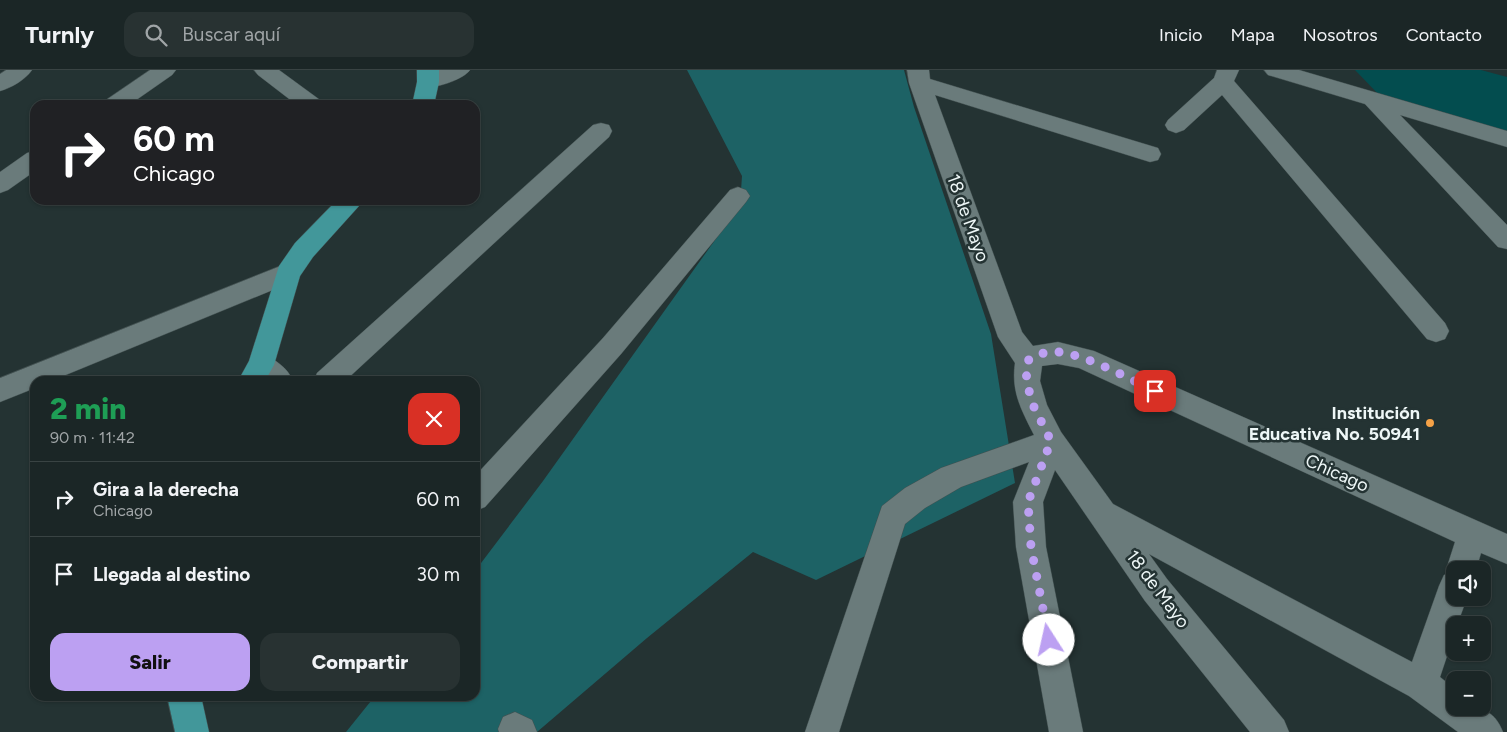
<!DOCTYPE html>
<html lang="es">
<meta charset="utf-8">
<style>
:root{--surface:#1b2626;--page:#283232;--text:#f1f3f6;--muted:#a0a5a7;--line:#394343;--accent:#bca0f2}
body{margin:0;font-family:Figtree,sans-serif;background:var(--page);color:var(--text);height:100vh;display:flex;flex-direction:column;font-size:19px;white-space:nowrap}
*{box-sizing:border-box;margin:0}
p{font-size:16px;color:var(--muted)}
.icon{flex:none;width:28px;height:28px;fill:none;stroke:currentColor;stroke-width:2;stroke-linecap:round;stroke-linejoin:round}
.map{position:relative;flex:1;overflow:hidden}
.sheet{position:absolute;left:30px;top:306px;width:450px;height:325px;display:flex;flex-direction:column;background:var(--surface);border-radius:15px;box-shadow:0 1px 4px #0004,0 0 0 1px var(--line)}
.sheet>*{flex:none}
.guide{position:absolute;left:30px;top:30px;width:450px;height:105px;border-radius:15px;box-shadow:0 1px 4px #0004,0 0 0 1px var(--line);background:#202124;color:#fff;overflow:hidden}
.fabs{position:absolute;left:1446px;top:491px;display:grid;gap:10px}
.fabs a{display:grid;place-items:center;width:45px;height:45px;border-radius:10px;background:var(--surface);box-shadow:0 1px 4px #0004,0 0 0 1px var(--line);font-size:25px}
.pin{position:absolute;display:grid;place-items:center;width:42px;height:42px;color:#fff;margin:-21px;border-radius:10px;box-shadow:0 2px 8px #0006}
.me{position:absolute;width:55px;margin:-28px;rotate:350deg;stroke-linejoin:round;filter:drop-shadow(0 0 4px #0008)}
.turn{display:flex;align-items:center;gap:18px;height:105px;padding:0 20px;font-size:22px}
.turn .icon{width:65px;height:65px;stroke-width:2.5}
.turn b{display:block;font-size:35px;line-height:42px}
.round{display:grid;place-items:center;flex:none;width:52px;height:52px;border-radius:15px;background:var(--page)}
.overview{display:flex;align-items:center;justify-content:space-between;height:85px;padding:0 20px}
h1{font-size:30px;font-weight:800;line-height:38px;color:#1e9e55}
.cta{display:flex;gap:10px;margin-top:auto;padding:10px 20px}
.cta a{flex:1;height:58px;border-radius:15px;background:var(--accent);color:#111;font-size:20px;font-weight:800;line-height:58px;text-align:center}
.cta a+a{background:var(--page);color:var(--text)}
ul{padding:0;list-style:none}
li{display:flex;align-items:center;gap:15px;height:75px;padding:0 20px;border-top:1px solid var(--line)}
li div{flex:1}
li b{display:block;font-size:19px}
li em{font-style:normal}
header{display:flex;align-items:center;gap:30px;box-sizing:border-box;height:70px;padding:0 25px;background:var(--surface);border-bottom:1px solid var(--line)}
header strong{font-size:24px}
nav{display:flex;gap:28px;margin-inline-start:auto;font-size:18px}
.search{width:350px;height:45px;background:var(--page);display:flex;align-items:center;gap:12px;box-sizing:border-box;padding:0 18px;border-radius:15px;color:var(--muted);font-size:19px}
.map>svg:first-child{display:block}
.green{fill:#034d4f}
.forest{fill:#1d6265}
.lines{fill:none;stroke-linecap:round;stroke-linejoin:round}
.minor-casing{stroke:#425050;stroke-width:1}
.major-casing{stroke:#425050;stroke-width:1}
.minor{fill:#6a7b7b;fill-rule:evenodd}
.major{fill:#42979a;fill-rule:evenodd}
.route{stroke:#bca0f2;stroke-width:9;stroke-dasharray:0 16.2}
.poi-dot{fill:#f6a247;stroke:#243333;stroke-width:2}
.labels{text-anchor:middle;stroke-width:5;stroke-linejoin:round;paint-order:stroke}
.street-label{font-size:18px;fill:#eef7f7;stroke:#243333}
.poi-label{font-size:18px;font-weight:bold;fill:#eef7f7;stroke:#243333;text-anchor:end}
</style>
<header>
<strong>Turnly</strong>
<div class="search"><svg class="icon" aria-label="search" viewBox="0 0 24 24"><circle cx="10" cy="10" r="6"/><path d="M15 15l6 6"/></svg>Buscar aquí</div>
<nav><a>Inicio</a><a>Mapa</a><a>Nosotros</a><a>Contacto</a></nav>
</header>
<div class="map">
<svg width="1507" height="662" viewBox="0 0 1507 662">
<rect width="100%" height="100%" fill="#243333"/>
<path class="green" d="M 1355,0 L 1481,0 L 1507,7 L 1507,63 L 1382,28 Z"/>
<path class="forest" d="M 687,0 L 904,0 L 914,37 L 991,264 L 1015,413 L 816,510 L 753,482 L 647,568 L 537,662 L 346,662 L 375,626 L 475,626 L 475,501 L 543,411 L 740,135 L 742,106 Z"/>
<g class="lines">
<defs>
<path id="minor" d="M 6,0 L 32,0 C 25,10 11,18 0,21 L 0,4 Z
M 150,0 L 176,0 L 172,5 L 129,35 L 103,35 L 106,30 Z
M 254,0 L 279,0 L 320,30 L 323,35 L 297,35 L 258,5 Z
M 439,0 L 470,0 C 463,10 432,20 420,17 L 417,12 L 420,7 Z
M 907,0 L 929,0 L 930,9 L 1158,78 L 1161,84 L 1158,90 L 1150,92 L 935,25 L 1022,262 L 1033,276 L 1058,272 L 1094,281 L 1507,464 L 1507,494 L 1481,483 L 1476,500 L 1455,500 L 1455,528 L 1467,528 L 1457,555 L 1455,555 L 1455,562 L 1440,607 L 1455,619 L 1455,638 C 1479,638 1493,637 1503,662 L 1458,662 L 1409,626 L 1149,484 L 1167,509 L 1284,650 L 1289,662 L 1250,662 L 1145,531 L 1055,400 L 1043,432 L 1046,477 L 1083,662 L 1049,662 L 1016,477 L 1013,432 L 1029,392 L 961,417 L 925,438 L 905,454 L 839,662 L 805,662 L 882,436 L 905,418 L 941,398 L 1034,365 C 1021,339 1011,322 1015,293 L 998,267 L 909,13 ZM 1058,294 L 1079,298 L 1455,472 L 1446,500 L 1447,504 L 1444,505 L 1439,516 L 1412,592 L 1113,434 L 1061,362 L 1047,335 L 1040,311 L 1042,296 Z
M 1217,0 L 1239,0 L 1234,11 L 1445,253 L 1449,261 L 1445,269 L 1436,272 L 1427,269 L 1222,25 L 1184,60 L 1176,63 L 1168,60 L 1165,55 L 1168,50 L 1214,8 Z
M 1264,0 L 1299,0 L 1507,61 L 1507,77 L 1400,45 L 1507,155 L 1507,179 L 1498,177 L 1365,34 L 1268,5 Z
M 601,53 L 609,55 L 612,61 L 609,67 L 345,311 L 314,311 L 317,303 L 593,55 Z
M 35,81 L 35,101 L 8,120 L 0,123 L 0,102 L 27,83 Z
M 738,117 L 746,120 L 750,126 L 746,132 L 621,284 L 485,437 L 475,441 L 475,406 L 603,268 L 730,120 Z
M 288,193 L 297,196 L 301,203 L 297,210 L 51,311 L 35,311 L 35,318 L 0,332 L 0,308 Z
M 261,284 C 274,288 288,298 293,311 L 261,311 L 252,303 L 248,295 L 252,287 Z
M 515,642 L 532,650 L 537,662 L 499,662 L 498,659 L 503,647 Z"/>
<path id="major" d="M 417,0 L 439,0 L 439,12 L 434,35 L 412,35 L 417,12 Z
M 337,130 L 363,130 L 359,136 L 313,187 L 300,206 L 274,295 L 265,311 L 238,311 L 249,291 L 279,196 L 295,173 Z
M 167,626 L 201,626 L 209,662 L 175,662 Z"/>
</defs>
<use href="#minor" class="minor-casing"/>
<use href="#major" class="major-casing"/>
<use href="#minor" class="minor"/>
<use href="#major" class="major"/>
</g>
<g class="lines">
<path class="route" d="M 1049,570 L 1031,477 L 1028,432 L 1051,371 L 1034,337 L 1026,311 L 1028,291 L 1030,288 C 1036,286 1042,283 1048,282 C 1075,278 1129,309 1155,321"/>
</g>
<circle class="poi-dot" cx="1430" cy="353" r="5"/>
<g class="labels">
<g class="street-label">
<text transform="translate(968 148) rotate(70)" y="6">18 de Mayo</text>
<text transform="translate(1337 403) rotate(24)" y="6">Chicago</text>
<text transform="translate(1158 519) rotate(53)" y="6">18 de Mayo</text>
</g>
<g class="poi-label">
<text x="1420" y="349">Institución<tspan x="1420" dy="21">Educativa No. 50941</tspan></text>
</g>
</g>
</svg>
<div class="fabs">
<a><svg class="icon" aria-label="sound" viewBox="0 0 24 24"><path d="M4 9h4l5-4v14l-5-4H4zM17 9q2 3 0 6"/></svg></a>
<a>+</a>
<a>−</a>
</div>
<div class="pin" style="left:1155px;top:321px;background:#d93025"><svg class="icon" aria-label="arrive" viewBox="0 0 24 24"><path d="M6 21V4h12l-3 4 3 4H6"/></svg></div>
<svg class="me" style="left:1049px;top:570px" viewBox="-20 -20 40 40"><circle r="19" fill="#fff"/><path d="M0-13L10 11 0 6-10 11z" fill="#bca0f2"/></svg>
<div class="guide">
<div class="turn"><svg class="icon" aria-label="right" viewBox="0 0 24 24"><path d="M7 20v-9h11M14 6l5 5-5 5"/></svg><div><b>60 m</b>Chicago</div></div>
</div>
<section class="sheet">
<div class="overview"><div><h1>2 min</h1><p>90 m · 11:42</p></div><a class="round" style="background:#d93025;color:#fff"><svg class="icon" aria-label="close" viewBox="0 0 24 24"><path d="M6 6l12 12M18 6L6 18"/></svg></a></div>
<ul>
<li><svg class="icon" aria-label="right" viewBox="0 0 24 24"><path d="M7 20v-9h11M14 6l5 5-5 5"/></svg><div><b>Gira a la derecha</b><p>Chicago</p></div><em>60 m</em></li>
<li><svg class="icon" aria-label="arrive" viewBox="0 0 24 24"><path d="M6 21V4h12l-3 4 3 4H6"/></svg><div><b>Llegada al destino</b></div><em>30 m</em></li>
</ul>
<div class="cta"><a>Salir</a><a>Compartir</a></div>
</section>
</div>
